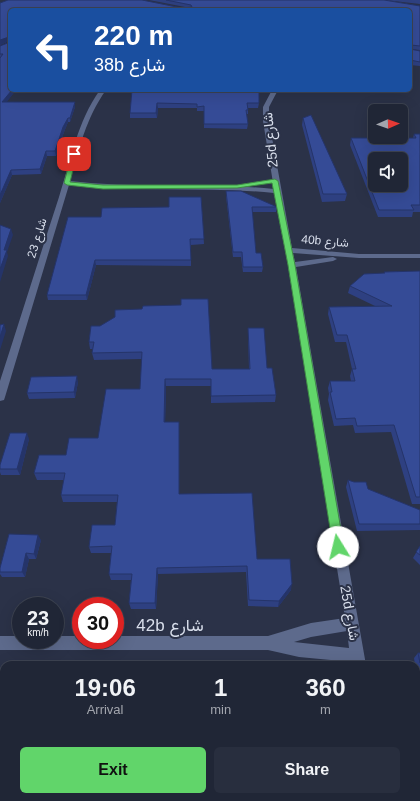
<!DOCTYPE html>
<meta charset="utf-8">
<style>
:root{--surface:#202636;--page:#282e3e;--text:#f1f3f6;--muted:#a2a5ad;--line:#3d4351;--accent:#61d56a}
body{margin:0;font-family:Helvetica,Vazirmatn,sans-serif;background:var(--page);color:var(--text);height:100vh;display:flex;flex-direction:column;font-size:15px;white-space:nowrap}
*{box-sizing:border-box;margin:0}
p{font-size:13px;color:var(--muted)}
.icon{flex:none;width:22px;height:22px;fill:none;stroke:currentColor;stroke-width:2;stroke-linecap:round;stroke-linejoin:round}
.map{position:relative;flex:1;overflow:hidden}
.panel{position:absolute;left:0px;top:661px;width:420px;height:140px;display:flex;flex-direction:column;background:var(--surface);border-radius:12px 12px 0 0;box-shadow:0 4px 16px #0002,0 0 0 1px var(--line)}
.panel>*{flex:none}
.top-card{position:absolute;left:8px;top:8px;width:404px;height:84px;border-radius:6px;box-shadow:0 4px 16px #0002,0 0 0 1px var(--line);background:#1a4fa0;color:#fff;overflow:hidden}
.needle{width:26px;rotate:88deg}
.controls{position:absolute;left:368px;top:104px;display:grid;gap:8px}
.controls a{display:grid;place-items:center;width:40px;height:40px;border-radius:6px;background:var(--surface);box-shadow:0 4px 16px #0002,0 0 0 1px var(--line);font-size:20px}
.speed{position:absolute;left:12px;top:597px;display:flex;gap:8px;font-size:20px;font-weight:700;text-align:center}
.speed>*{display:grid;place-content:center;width:52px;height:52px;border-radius:50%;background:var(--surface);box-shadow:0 4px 16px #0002,0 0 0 1px var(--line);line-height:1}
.speed small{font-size:10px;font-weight:400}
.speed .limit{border:6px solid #d22;background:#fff;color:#111}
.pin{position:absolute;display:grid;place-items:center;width:34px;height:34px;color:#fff;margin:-17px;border-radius:8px;box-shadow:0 2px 6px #0006}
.me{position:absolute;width:44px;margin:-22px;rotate:351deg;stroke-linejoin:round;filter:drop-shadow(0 0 3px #0008)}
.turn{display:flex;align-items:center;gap:14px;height:84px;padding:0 20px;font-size:18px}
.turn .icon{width:52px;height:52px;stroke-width:2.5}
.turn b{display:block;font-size:28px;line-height:34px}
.eta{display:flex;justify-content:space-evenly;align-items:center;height:68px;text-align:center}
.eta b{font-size:24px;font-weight:600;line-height:28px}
.cta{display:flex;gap:8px;margin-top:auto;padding:8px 20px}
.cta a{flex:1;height:46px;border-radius:6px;background:var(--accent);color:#111;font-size:16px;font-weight:600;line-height:46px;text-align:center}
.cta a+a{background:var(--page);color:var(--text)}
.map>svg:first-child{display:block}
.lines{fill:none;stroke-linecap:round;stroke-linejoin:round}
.minor{fill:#5d6a8c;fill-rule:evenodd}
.wall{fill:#2e4081}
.shaded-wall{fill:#253469}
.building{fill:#354b96;stroke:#253469;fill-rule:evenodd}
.route{fill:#61d56a;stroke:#3f8a45}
.labels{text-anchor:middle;stroke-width:4;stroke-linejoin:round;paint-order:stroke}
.far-street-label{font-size:12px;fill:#d8deeb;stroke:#2b3248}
.street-label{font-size:14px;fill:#d8deeb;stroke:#2b3248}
.near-street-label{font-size:17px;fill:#d8deeb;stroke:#2b3248}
</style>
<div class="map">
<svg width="420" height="801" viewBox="0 0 420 801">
<rect width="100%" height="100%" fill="#2b3248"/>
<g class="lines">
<path class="minor" d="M 100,90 L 106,90 C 86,118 79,149 70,181 C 138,189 206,182 274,189 L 263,121 L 263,107 L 272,90 L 278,90 L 269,107 L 269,121 L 292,248 L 359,254 L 420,254 L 420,258 L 359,258 L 293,253 L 295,262 L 333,257 L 337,259 L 333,261 L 296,267 L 366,665 L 352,665 L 352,662 L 299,657 L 268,650 L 0,650 L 0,636 L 21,636 L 21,640 L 55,640 L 55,636 L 81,636 L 81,640 L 115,640 L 115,636 L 268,636 L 311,623 L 345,618 L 288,265 L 274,193 C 206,186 137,193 69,185 L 5,397 L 4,400 L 0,401 L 0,381 C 20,320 39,258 59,197 C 71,160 77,122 100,90 ZM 347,631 L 349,648 L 294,642 L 311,637 Z
M 371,797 L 387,797 L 388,801 L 372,801 Z"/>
</g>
<path class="wall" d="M 8,0 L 182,8 L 185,7 L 149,0 L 420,0 L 420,4 L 385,0 L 420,6 L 420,50 L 410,49 L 410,10 L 10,10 L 10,41 L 9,41 L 0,45 Z
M 10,42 L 10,90 L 16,90 L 6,102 L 75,107 L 70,122 L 68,122 L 64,132 L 56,156 L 47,156 L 41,174 L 12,175 L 0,203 L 0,46 Z
M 410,49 L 420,51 L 420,66 L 410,65 Z
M 132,90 L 259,103 L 258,108 L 248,108 L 248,114 L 246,114 L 248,124 L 247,129 L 204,128 L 204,111 L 197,111 L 197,108 L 158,108 L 157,118 L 130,118 L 130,113 Z
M 303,118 L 347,194 L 345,201 L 322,202 L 302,125 Z
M 414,134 L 420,134 L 420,212 L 413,212 L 412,217 L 378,217 L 350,145 L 351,138 L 413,138 Z
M 226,191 L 277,207 L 276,212 L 252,212 L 256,253 L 263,267 L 262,272 L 243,272 L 241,257 L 233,257 L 226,196 Z
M 201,197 L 204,244 L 191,245 L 191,266 L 96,265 L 87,300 L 48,300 L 47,295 L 101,217 L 169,207 Z
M 420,271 L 420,504 L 412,504 L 391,432 L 355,433 L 353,425 L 334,426 L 328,400 L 329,394 L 328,388 L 330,381 L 351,381 L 350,376 L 352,369 L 346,342 L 335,342 L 328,314 L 329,307 L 375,306 L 348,293 L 350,286 L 384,273 L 384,272 Z
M 91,326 L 212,369 L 249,369 L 248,335 L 248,328 L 267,368 L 276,395 L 275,402 L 211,403 L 211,386 L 166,386 L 165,422 L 179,422 L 179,494 L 257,559 L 291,590 L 278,607 L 248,606 L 246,572 L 158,574 L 156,609 L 131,609 L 129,603 L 131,580 L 111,580 L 109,574 L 111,553 L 91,553 L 89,547 L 115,525 L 117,502 L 63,502 L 61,495 L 64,480 L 37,480 L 34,473 L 66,455 L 98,438 L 140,389 L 142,359 L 94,360 L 92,353 L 93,349 L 90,349 L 89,342 Z
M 78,382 L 75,398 L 29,399 L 27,393 Z
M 29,439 L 20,475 L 1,475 L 0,472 L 0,465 Z
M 348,480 L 368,489 L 420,510 L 420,530 L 357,531 L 346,487 Z
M 41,540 L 36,559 L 29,559 L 25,577 L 2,577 L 0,574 L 0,568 Z
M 420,546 L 420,565 L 413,558 Z
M 418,653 L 420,653 L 420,687 L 416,669 L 416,665 L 415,665 L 414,658 Z
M 4,681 L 4,708 L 0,708 L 0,682 Z"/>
<path class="shaded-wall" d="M 9,37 L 9,41 L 0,45 L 0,40 Z
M 12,90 L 16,90 L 3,107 L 2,102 Z
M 75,102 L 75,107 L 70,122 L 70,118 Z
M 157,103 L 158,108 L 157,118 L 156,113 Z
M 68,118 L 68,122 L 64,132 L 56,156 L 55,151 L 63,127 Z
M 46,151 L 47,156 L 41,174 L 40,169 Z
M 11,170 L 12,175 L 0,203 L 0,195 Z
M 11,229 L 13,235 L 7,252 L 8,256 L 0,282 L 0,269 L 4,250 Z
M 95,260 L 96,265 L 87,300 L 86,295 Z
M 4,324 L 6,331 L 0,350 L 0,337 Z
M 77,376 L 78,382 L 75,398 L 74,392 Z
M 165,379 L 166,386 L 165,429 L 164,422 Z
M 27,433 L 29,439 L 20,475 L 17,469 Z
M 38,535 L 41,540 L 36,559 L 34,554 Z
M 26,553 L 29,559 L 25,577 L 22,572 Z
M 157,568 L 158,574 L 156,609 L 155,603 Z
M 292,584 L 291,590 L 278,607 L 279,601 Z"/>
<path class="building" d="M 8,0 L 142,0 L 182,8 L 192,7 L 191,5 L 166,0 L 384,0 L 420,6 L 420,46 L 411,45 L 410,46 L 410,10 L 10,10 L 10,38 L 9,37 L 0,40 L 0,3 Z
M 10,41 L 10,90 L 12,90 L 2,102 L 75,102 L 70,118 L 68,118 L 63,127 L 55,151 L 46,151 L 40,169 L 11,170 L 0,195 L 0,58 L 3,54 L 0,54 L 0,46 L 10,42 Z
M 410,49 L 420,51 L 420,62 L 410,60 Z
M 132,90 L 259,90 L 259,103 L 247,103 L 248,110 L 246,110 L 248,124 L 204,124 L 204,106 L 197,107 L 197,104 L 157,103 L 156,113 L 130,113 Z
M 311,115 L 347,194 L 323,194 L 303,118 Z
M 414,134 L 420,134 L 420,205 L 411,205 L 414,210 L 379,210 L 351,138 L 416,138 ZM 375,159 L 401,159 L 401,185 L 375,185 Z
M 226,191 L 241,191 L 277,207 L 252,207 L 256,253 L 261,253 L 263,267 L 243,267 L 242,252 L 233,252 Z
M 169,197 L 201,197 L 204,239 L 190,239 L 191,260 L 95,260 L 86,295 L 47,295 L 68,217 L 101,217 L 102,208 L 169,207 Z
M 0,225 L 11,229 L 4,250 L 7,250 L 0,269 Z
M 420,271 L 420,497 L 416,497 L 394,425 L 357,426 L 355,418 L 336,419 L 330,392 L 332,392 L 330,381 L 355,381 L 352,369 L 356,369 L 347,335 L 337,335 L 329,307 L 392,306 L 350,286 L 364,274 L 385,273 L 384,272 Z
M 181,299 L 208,299 L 212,369 L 250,369 L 248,328 L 264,328 L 267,368 L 272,368 L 276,395 L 211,396 L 211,379 L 165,379 L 164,422 L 179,422 L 179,494 L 252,493 L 257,559 L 290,559 L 292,584 L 279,601 L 249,600 L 247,566 L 157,568 L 155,603 L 129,603 L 132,574 L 109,574 L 112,546 L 89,547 L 92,525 L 115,525 L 118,495 L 61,495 L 65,473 L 34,473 L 39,455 L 66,455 L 69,438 L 98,438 L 106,389 L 140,389 L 142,352 L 92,353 L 94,342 L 89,342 L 91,326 L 100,326 L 115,317 L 115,310 L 142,309 L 143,306 L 181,305 Z
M 4,324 L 0,337 L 0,325 Z
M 77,376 L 74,392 L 27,393 L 31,377 Z
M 10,433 L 27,433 L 17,469 L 0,469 L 0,465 Z
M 348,480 L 354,482 L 366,482 L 368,489 L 420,510 L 420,524 L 359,524 Z
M 9,534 L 38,535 L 34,554 L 26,553 L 22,572 L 0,572 L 0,568 Z
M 420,546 L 420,555 L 416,552 Z
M 418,653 L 420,653 L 420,663 Z
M 4,681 L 4,704 L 0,704 L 0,682 Z
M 4,761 L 4,797 L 98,797 L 101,801 L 0,801 L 0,765 Z"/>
<path class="route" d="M 72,152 L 77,154 L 70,182 L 103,185 L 237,185 L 275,179 L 278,181 L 295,265 L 344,547 L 342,551 L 338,552 L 335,551 L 333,547 L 288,265 L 272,183 L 237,188 L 103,189 L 67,185 L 64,183 Z"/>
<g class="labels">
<g class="far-street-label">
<text transform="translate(37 238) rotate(-73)" y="4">شارع 23</text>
<text transform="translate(325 241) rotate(5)" y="4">40b شارع</text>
</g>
<g class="street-label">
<text transform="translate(270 140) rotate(-96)" y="5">25d شارع</text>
<text transform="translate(350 613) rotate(80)" y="5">25d شارع</text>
</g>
<g class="near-street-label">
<text x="170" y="631">42b شارع</text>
</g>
</g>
</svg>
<div class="controls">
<a><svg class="needle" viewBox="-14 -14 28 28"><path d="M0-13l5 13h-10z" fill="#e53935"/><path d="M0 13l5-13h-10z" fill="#a2a5ad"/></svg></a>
<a><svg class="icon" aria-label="sound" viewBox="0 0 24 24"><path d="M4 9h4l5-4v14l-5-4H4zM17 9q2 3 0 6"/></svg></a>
</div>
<div class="speed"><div>23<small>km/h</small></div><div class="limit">30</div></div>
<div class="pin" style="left:74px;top:154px;background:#d93025"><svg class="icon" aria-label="arrive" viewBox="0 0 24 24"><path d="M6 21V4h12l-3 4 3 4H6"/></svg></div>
<svg class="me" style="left:338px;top:547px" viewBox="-20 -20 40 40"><circle r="19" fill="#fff"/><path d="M0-13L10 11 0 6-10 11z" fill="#61d56a"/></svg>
<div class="top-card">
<div class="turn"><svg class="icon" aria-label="left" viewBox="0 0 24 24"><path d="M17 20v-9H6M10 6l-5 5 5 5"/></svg><div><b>220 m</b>38b شارع</div></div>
</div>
<section class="panel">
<div class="eta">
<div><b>19:06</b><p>Arrival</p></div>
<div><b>1</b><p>min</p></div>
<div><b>360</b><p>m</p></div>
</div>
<div class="cta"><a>Exit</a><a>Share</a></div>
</section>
</div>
